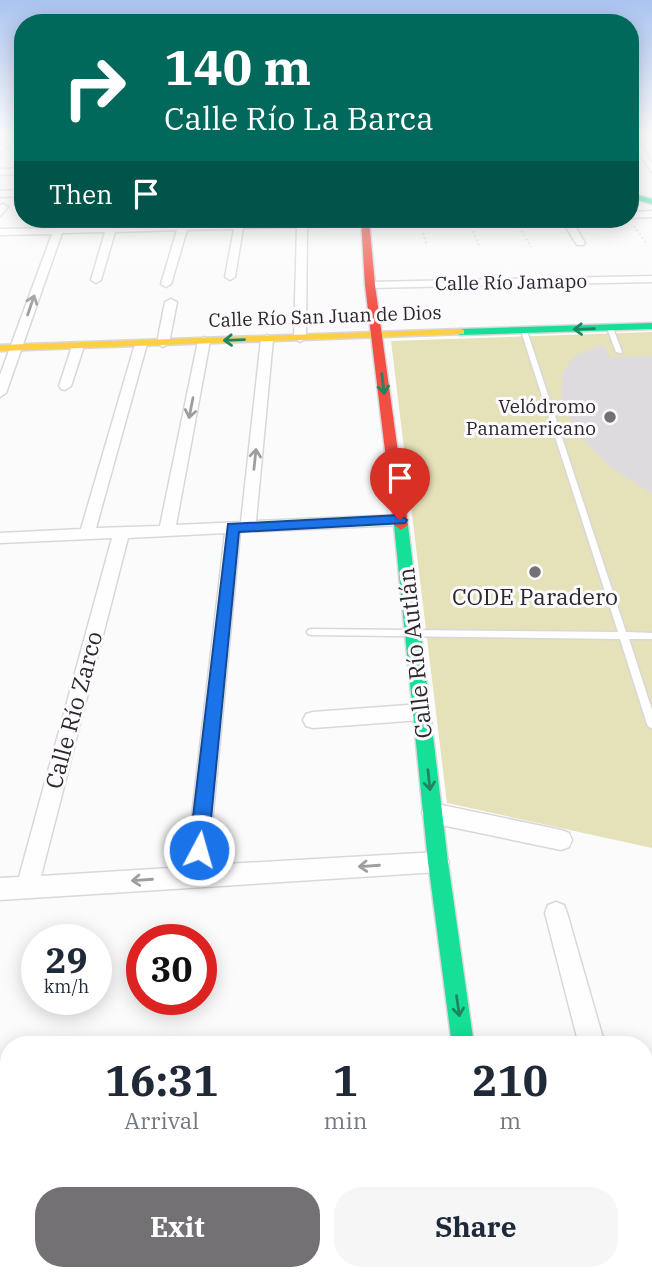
<!DOCTYPE html>
<meta charset="utf-8">
<style>
:root{--surface:#fff;--page:#f6f6f7;--text:#1f2937;--muted:#747a83;--accent:#747175}
body{margin:0;font-family:"IBM Plex Serif",serif;background:var(--page);color:var(--text);height:100vh;display:flex;flex-direction:column;font-size:26px;white-space:nowrap}
*{box-sizing:border-box;margin:0}
p{font-size:23px;color:var(--muted)}
.icon{flex:none;width:38px;height:38px;fill:none;stroke:currentColor;stroke-width:2;stroke-linecap:round;stroke-linejoin:round}
.map{position:relative;flex:1;overflow:hidden}
.details{position:absolute;left:0px;top:1036px;width:653px;height:245px;display:flex;flex-direction:column;background:var(--surface);border-radius:28px 28px 0 0;box-shadow:0 4px 18px #0003}
.details>*{flex:none}
.hud{position:absolute;left:14px;top:14px;width:625px;height:214px;border-radius:28px;box-shadow:0 4px 18px #0003;background:#00695c;color:#fff;overflow:hidden}
.speed{position:absolute;left:21px;top:924px;display:flex;gap:14px;font-size:35px;font-weight:700;text-align:center}
.speed>*{display:grid;place-content:center;width:91px;height:91px;border-radius:50%;background:var(--surface);box-shadow:0 4px 18px #0003;line-height:1}
.speed small{font-size:18px;font-weight:400}
.speed .limit{border:10px solid #d22;background:#fff;color:#111}
.pin{position:absolute;display:grid;place-items:center;width:60px;height:60px;color:#fff;margin:-72px -30px;border-radius:50% 50% 50% 0;rotate:-45deg;box-shadow:0 0 7px #0007}
.pin .icon{rotate:45deg}
.me{position:absolute;width:77px;margin:-38px;rotate:6deg;stroke-linejoin:round;filter:drop-shadow(0 0 5px #0008)}
.turn{display:flex;align-items:center;gap:24px;height:147px;padding:0 35px;font-size:32px}
.turn .icon{width:91px;height:91px;stroke-width:2.5}
.turn b{display:block;font-size:49px;line-height:60px}
.then{display:flex;align-items:center;height:66px;padding:0 35px;background:#0003;gap:14px;font-size:26px}
.eta{display:flex;justify-content:space-evenly;align-items:center;height:119px;text-align:center}
.eta b{font-size:42px;font-weight:700;line-height:49px}
.primary-button{display:flex;gap:14px;margin-top:auto;padding:14px 35px}
.primary-button a{flex:1;height:80px;border-radius:28px;background:var(--accent);color:#fff;font-size:28px;font-weight:700;line-height:80px;text-align:center}
.primary-button a+a{background:var(--page);color:var(--text)}
.map>svg:first-child{display:block}
.green{fill:#e5e1b8}
.building{fill:#dddbde}
.lines{fill:none;stroke-linecap:round;stroke-linejoin:round}
.lane-casing{stroke:#d8d7da;stroke-width:3}
.street-casing{stroke:#d8d7da;stroke-width:3}
.fast-casing{stroke:#d8d7da;stroke-width:3}
.slow-casing{stroke:#d8d7da;stroke-width:3}
.jam-casing{stroke:#d8d7da;stroke-width:3}
.path{stroke:#e2e2e2;stroke-width:2;stroke-dasharray:2 2.5;stroke-linecap:butt}
.lane{fill:#fffeff;fill-rule:evenodd}
.street{fill:#fffeff;fill-rule:evenodd}
.fast{fill:#16e098;fill-rule:evenodd}
.slow{fill:#ffcf43;fill-rule:evenodd}
.jam{fill:#f24e42;fill-rule:evenodd}
.oneway{stroke:#9f9da0}
.oneway2{stroke:#208462}
.route{fill:#1a73e8;stroke:#114b97;stroke-width:2}
.poi-dot{fill:#747175;stroke:#fcfafd;stroke-width:2.5}
.labels{text-anchor:middle;stroke-width:6;stroke-linejoin:round;paint-order:stroke}
.far-street-label{font-size:19px;fill:#2a272d;stroke:#fcfafd}
.far-poi-label{font-size:19px;fill:#2a272d;stroke:#fcfafd;text-anchor:end}
.poi-label{font-size:23px;fill:#2a272d;stroke:#fcfafd}
.street-label{font-size:23px;fill:#2a272d;stroke:#fcfafd}
</style>
<div class="map">
<svg width="652" height="1281" viewBox="0 0 652 1281">
<rect width="100%" height="100%" fill="#fcfbfc"/>
<path class="green" d="M 652,332 L 652,848 L 447,803 L 391,341 Z"/>
<path class="building" d="M 603,344 L 610,357 L 652,356 L 652,494 L 609,466 L 576,432 L 561,401 L 562,373 L 575,356 Z"/>
<g class="lines">
<defs>
<path id="lane" d="M 610,326 L 613,328 L 622,352 L 621,353 L 616,352 L 607,328 Z
M 524,329 L 527,331 L 626,632 L 652,633 L 652,639 L 629,639 L 652,710 L 652,728 L 649,727 L 647,724 L 620,639 L 311,635 L 308,634 L 307,632 L 308,630 L 311,629 L 618,632 L 521,331 Z"/>
<path id="street" d="M 11,135 L 19,135 L 0,154 L 0,147 Z
M 630,136 L 635,136 L 652,163 L 652,172 L 630,141 Z
M 23,168 L 23,174 L 0,175 L 0,169 Z
M 23,190 L 23,196 L 0,197 L 0,191 Z
M 3,204 L 8,207 L 0,216 L 0,205 Z
M 652,211 L 652,217 L 630,218 L 630,212 Z
M 59,219 L 66,221 L 64,227 L 297,221 L 297,219 L 307,219 L 307,221 L 493,219 L 488,222 L 307,227 L 306,338 L 300,342 L 294,338 L 297,227 L 243,228 L 235,277 L 230,280 L 225,277 L 234,229 L 187,230 L 171,284 L 166,287 L 161,284 L 177,230 L 115,232 L 101,280 L 96,283 L 91,280 L 105,232 L 62,233 L 6,393 L 0,397 L 0,375 L 52,234 L 0,235 L 0,229 L 54,228 Z
M 561,219 L 571,219 L 585,243 L 583,245 L 577,245 Z
M 652,276 L 652,282 L 370,288 L 365,285 L 370,282 Z
M 171,299 L 177,302 L 169,343 L 163,347 L 157,343 L 165,302 Z
M 267,335 L 273,339 L 256,521 L 400,515 L 408,520 L 400,525 L 240,532 L 208,865 L 438,852 L 446,855 L 449,862 L 446,869 L 438,872 L 0,900 L 0,878 L 19,877 L 112,538 L 0,543 L 0,533 L 81,529 L 135,344 L 141,340 L 147,344 L 96,528 L 160,526 L 198,341 L 204,337 L 210,341 L 176,525 L 241,522 L 261,339 ZM 225,533 L 186,867 L 41,876 L 128,538 Z
M 78,342 L 84,346 L 71,386 L 65,390 L 61,389 L 59,386 L 72,346 Z
M 421,704 L 428,706 L 430,712 L 428,718 L 421,720 L 313,728 L 306,726 L 303,720 L 306,714 L 313,712 Z
M 432,803 L 561,830 L 569,833 L 572,840 L 569,847 L 561,850 L 432,823 L 425,820 L 422,813 L 425,806 Z
M 556,902 L 564,905 L 567,913 L 605,1045 L 579,1045 L 545,913 L 548,905 Z
M 652,1153 L 652,1181 L 644,1182 L 644,1154 Z
M 0,1213 L 9,1213 L 9,1241 L 0,1241 Z
M 477,1272 L 507,1272 L 508,1281 L 478,1281 Z"/>
<path id="fast" d="M 630,193 L 652,199 L 652,204 L 630,198 Z
M 652,323 L 652,329 L 460,335 L 455,332 L 460,329 Z
M 401,520 L 408,525 L 448,862 L 474,1045 L 452,1045 L 428,862 L 394,525 Z"/>
<path id="slow" d="M 460,329 L 464,330 L 464,334 L 0,351 L 0,345 Z"/>
<path id="jam" d="M 361,219 L 369,219 L 375,285 L 408,525 L 401,530 L 394,525 L 365,285 Z"/>
</defs>
<use href="#lane" class="lane-casing"/>
<use href="#street" class="street-casing"/>
<use href="#fast" class="fast-casing"/>
<use href="#slow" class="slow-casing"/>
<use href="#jam" class="jam-casing"/>
<path class="path" d="M 515,219 L 531,247
M 634,226 L 646,243
M 473,231 L 479,245
M 423,233 L 427,246"/>
<use href="#lane" class="lane"/>
<use href="#street" class="street"/>
<use href="#fast" class="fast"/>
<use href="#slow" class="slow"/>
<use href="#jam" class="jam"/>
</g>
<defs><path id="oneway-shaft" d="M-6 0H5M1.5-3L5.5 0L1.5 3" fill="none" stroke-width="1.6" stroke-linecap="round" stroke-linejoin="round" transform="scale(1.75)"/></defs>
<g class="oneway">
<use href="#oneway-shaft" transform="translate(31 305) rotate(-71)"/>
<use href="#oneway-shaft" transform="translate(191 408) rotate(101)"/>
<use href="#oneway-shaft" transform="translate(255 459) rotate(-84)"/>
<use href="#oneway-shaft" transform="translate(369 866) rotate(176)"/>
<use href="#oneway-shaft" transform="translate(142 880) rotate(176)"/>
</g>
<g class="oneway2">
<use href="#oneway-shaft" transform="translate(584 329) rotate(178)"/>
<use href="#oneway-shaft" transform="translate(234 340) rotate(178)"/>
<use href="#oneway-shaft" transform="translate(383 384) rotate(83)"/>
<use href="#oneway-shaft" transform="translate(429 780) rotate(84)"/>
<use href="#oneway-shaft" transform="translate(458 1006) rotate(82)"/>
</g>
<linearGradient id="sky" x2="0" y2="1"><stop stop-color="#aac4f0"/><stop offset="0.43" stop-color="#fefdfe"/><stop offset="1" stop-color="#fefdfe" stop-opacity="0"/></linearGradient>
<rect width="652" height="314" fill="url(#sky)"/>
<path class="route" d="M 400,515 L 407,520 L 405,523 L 239,532 L 208,850 L 206,856 L 199,859 L 192,856 L 189,850 L 228,524 Z"/>
<g class="poi-dot">
<circle cx="610" cy="417" r="7"/>
<circle cx="535" cy="572" r="7"/>
</g>
<g class="labels">
<g class="far-street-label">
<text transform="translate(511 282) rotate(-1)" y="7">Calle Río Jamapo</text>
<text transform="translate(325 316) rotate(-2)" y="7">Calle Río San Juan de Dios</text>
</g>
<g class="far-poi-label">
<text x="596" y="413">Velódromo<tspan x="596" dy="22">Panamericano</tspan></text>
</g>
<g class="poi-label">
<text x="535" y="605">CODE Paradero</text>
</g>
<g class="street-label">
<text transform="translate(415 653) rotate(-96)" y="8">Calle Río Autlán</text>
<text transform="translate(74 710) rotate(-75)" y="8">Calle Río Zarco</text>
</g>
</g>
</svg>
<div class="speed"><div>29<small>km/h</small></div><div class="limit">30</div></div>
<div class="pin" style="left:400px;top:520px;background:#d93025"><svg class="icon" aria-label="arrive" viewBox="0 0 24 24"><path d="M6 21V4h12l-3 4 3 4H6"/></svg></div>
<svg class="me" style="left:199px;top:850px" viewBox="-20 -20 40 40"><circle r="17" fill="#1a73e8" stroke="#fff" stroke-width="3"/><path d="M0-11L8 9 0 5-8 9z" fill="#fff"/></svg>
<div class="hud">
<div class="turn"><svg class="icon" aria-label="right" viewBox="0 0 24 24"><path d="M7 20v-9h11M14 6l5 5-5 5"/></svg><div><b>140 m</b>Calle Río La Barca</div></div>
<div class="then">Then<svg class="icon" aria-label="arrive" viewBox="0 0 24 24"><path d="M6 21V4h12l-3 4 3 4H6"/></svg></div>
</div>
<section class="details">
<div class="eta">
<div><b>16:31</b><p>Arrival</p></div>
<div><b>1</b><p>min</p></div>
<div><b>210</b><p>m</p></div>
</div>
<div class="primary-button"><a>Exit</a><a>Share</a></div>
</section>
</div>
